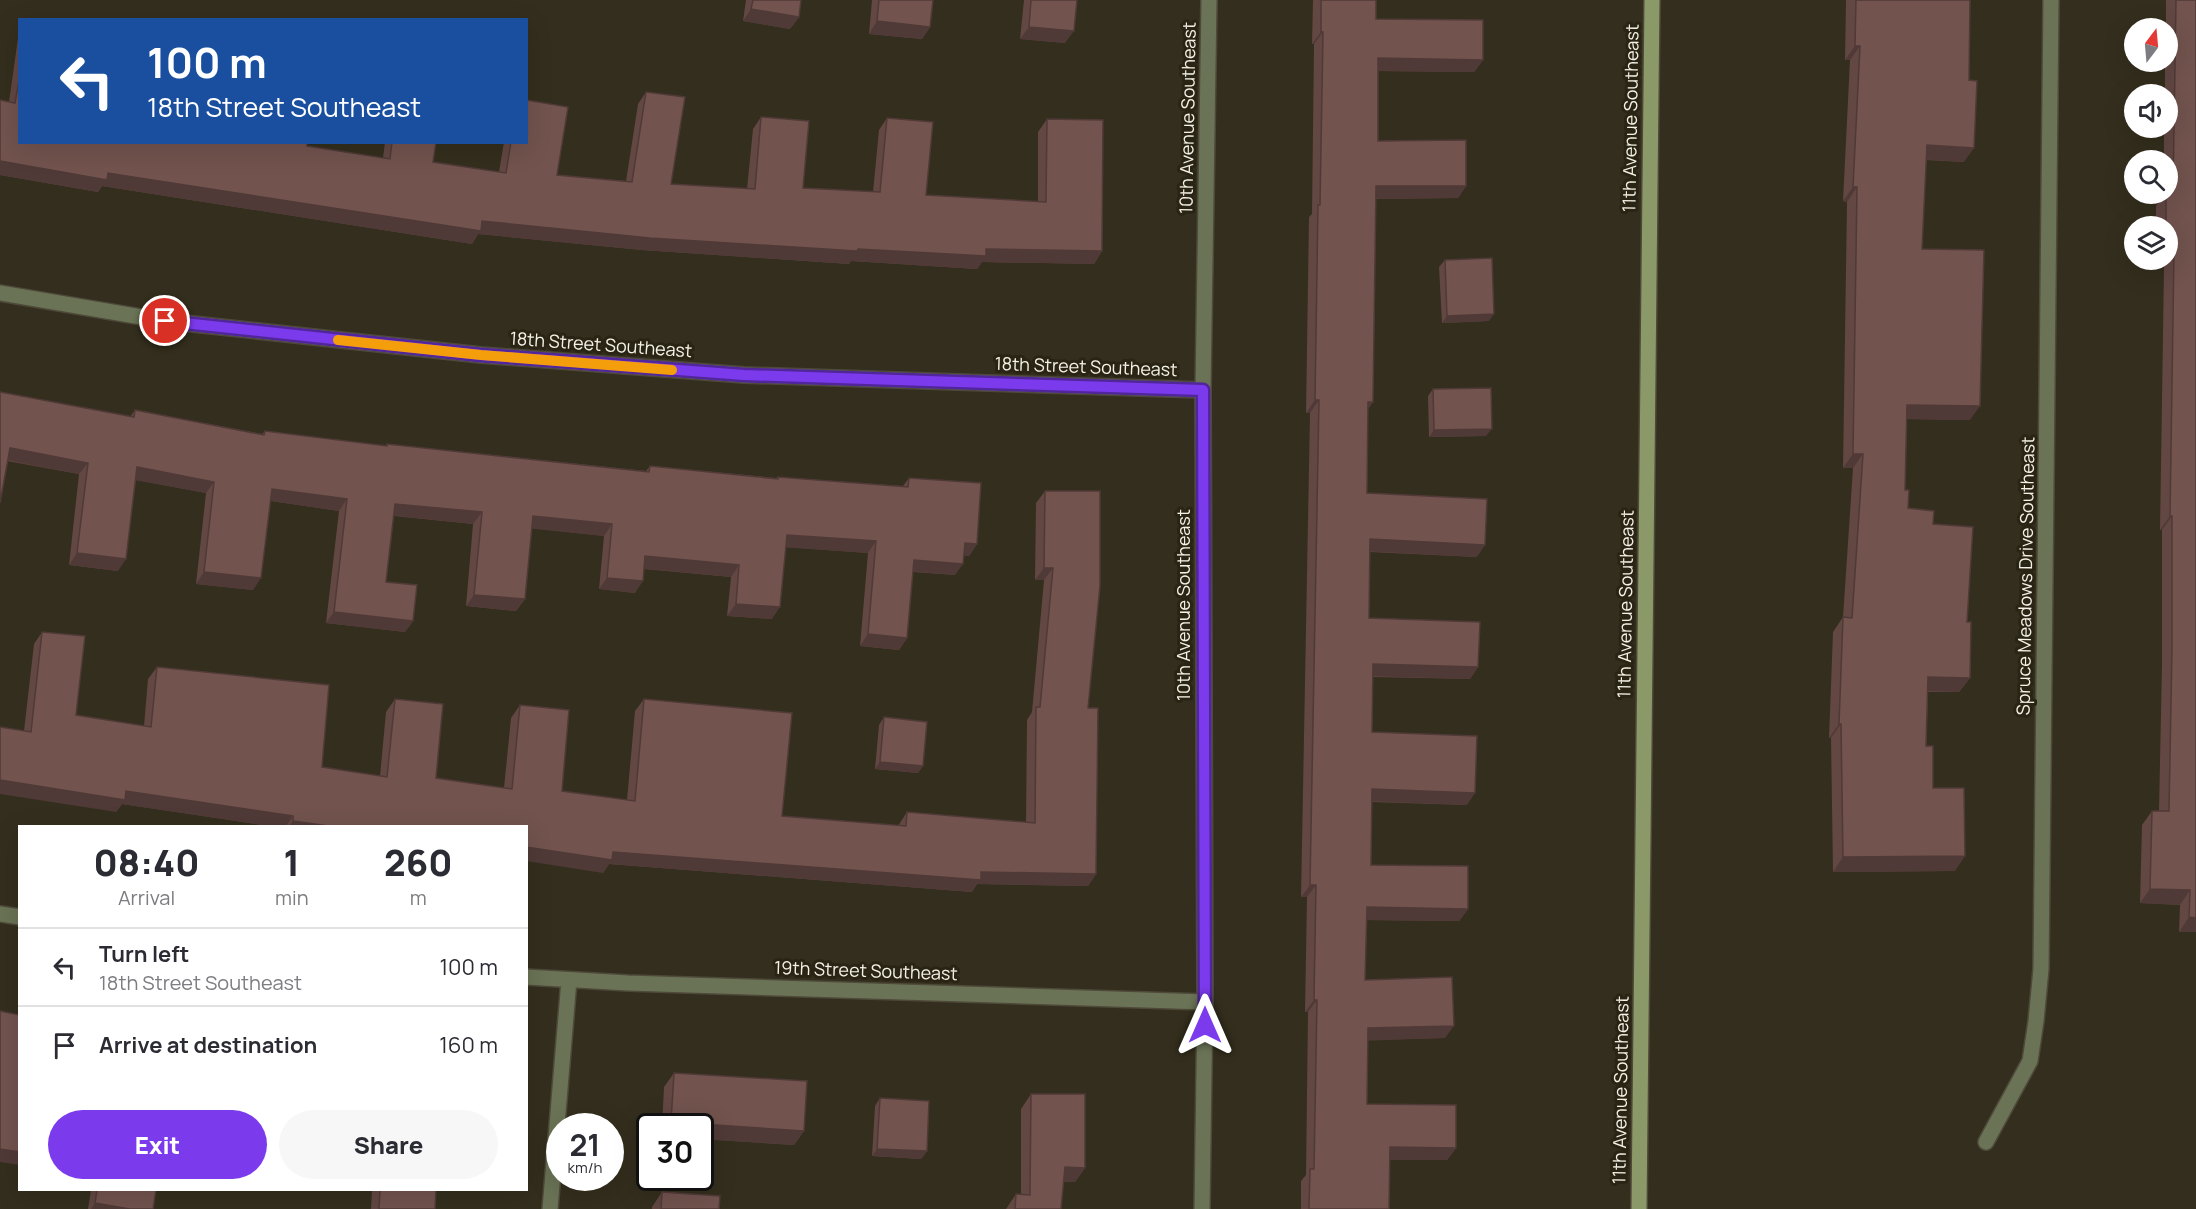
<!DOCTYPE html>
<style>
:root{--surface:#fff;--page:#f7f7f7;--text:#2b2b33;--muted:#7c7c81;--line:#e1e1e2;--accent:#7c3aed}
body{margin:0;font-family:Manrope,sans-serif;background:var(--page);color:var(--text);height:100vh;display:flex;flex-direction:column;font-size:22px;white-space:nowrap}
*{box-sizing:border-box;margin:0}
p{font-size:20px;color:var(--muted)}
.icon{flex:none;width:33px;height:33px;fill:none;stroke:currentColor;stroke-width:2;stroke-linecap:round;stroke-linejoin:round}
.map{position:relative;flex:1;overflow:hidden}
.sheet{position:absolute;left:18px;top:825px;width:510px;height:366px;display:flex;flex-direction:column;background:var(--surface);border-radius:0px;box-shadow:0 6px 24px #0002}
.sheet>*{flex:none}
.banner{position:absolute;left:18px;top:18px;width:510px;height:126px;border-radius:0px;box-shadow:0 6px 24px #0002;background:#1a4fa0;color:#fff;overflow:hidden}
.needle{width:39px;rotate:16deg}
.controls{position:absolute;left:2124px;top:18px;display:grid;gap:12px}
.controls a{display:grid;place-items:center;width:54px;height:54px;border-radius:50%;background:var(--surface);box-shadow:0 6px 24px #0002;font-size:30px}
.speed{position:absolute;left:546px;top:1113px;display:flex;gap:12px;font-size:30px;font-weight:700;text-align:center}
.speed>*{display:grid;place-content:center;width:78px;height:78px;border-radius:50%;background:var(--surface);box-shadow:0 6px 24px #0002;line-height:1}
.speed small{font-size:15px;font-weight:400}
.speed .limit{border:3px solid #111;border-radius:9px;background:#fff;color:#111}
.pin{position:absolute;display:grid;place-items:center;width:51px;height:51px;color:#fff;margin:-26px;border:3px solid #fff;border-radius:50%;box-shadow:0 2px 6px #0007}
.me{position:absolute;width:66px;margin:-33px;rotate:0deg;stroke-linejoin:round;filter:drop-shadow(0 0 4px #0008)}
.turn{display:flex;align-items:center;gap:21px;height:126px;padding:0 30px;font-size:27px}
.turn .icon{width:78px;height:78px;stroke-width:2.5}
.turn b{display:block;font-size:42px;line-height:51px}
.eta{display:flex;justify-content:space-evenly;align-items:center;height:102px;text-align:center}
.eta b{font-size:36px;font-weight:800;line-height:42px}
.button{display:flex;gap:12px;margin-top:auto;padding:12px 30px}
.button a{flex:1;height:69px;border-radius:36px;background:var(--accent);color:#fff;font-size:24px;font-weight:800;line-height:69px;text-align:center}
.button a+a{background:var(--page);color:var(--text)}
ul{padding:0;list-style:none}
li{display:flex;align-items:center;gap:18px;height:78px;padding:0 30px;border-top:2px solid var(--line)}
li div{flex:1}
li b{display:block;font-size:22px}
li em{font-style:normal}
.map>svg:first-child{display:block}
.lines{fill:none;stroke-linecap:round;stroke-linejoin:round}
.minor-casing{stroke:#4e4939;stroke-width:18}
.secondary-casing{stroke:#4e4939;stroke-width:18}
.minor{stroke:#6a7355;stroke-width:15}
.secondary{stroke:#8b9969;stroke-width:15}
.wall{fill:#624743}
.shaded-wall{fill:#503a37}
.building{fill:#72534e;stroke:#503a37;stroke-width:1.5}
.route-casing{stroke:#51269a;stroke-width:15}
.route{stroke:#7c3aed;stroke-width:10}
.slow{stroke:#f59e0b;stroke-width:10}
.labels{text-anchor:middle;stroke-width:6;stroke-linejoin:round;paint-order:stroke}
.street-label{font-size:18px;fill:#f4f1e6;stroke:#292413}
</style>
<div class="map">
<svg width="2196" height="1209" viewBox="0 0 2196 1209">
<rect width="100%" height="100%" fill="#332e1d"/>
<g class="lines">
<defs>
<path id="minor" d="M 0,293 L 165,321 L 481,355 L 744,375 L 1203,390
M 0,914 L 20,917
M 526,977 L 628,983 L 1205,1002
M 1986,1142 L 2030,1061 L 2036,1021 L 2041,969 L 2051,0
M 550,1209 L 569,980
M 1202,1209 L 1205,1002 L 1203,390 L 1209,0"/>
<path id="secondary" d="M 1639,1209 L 1652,0"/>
</defs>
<use href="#minor" class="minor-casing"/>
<use href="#secondary" class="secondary-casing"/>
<use href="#minor" class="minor"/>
<use href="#secondary" class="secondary"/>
</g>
<path class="wall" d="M 746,0 L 801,0 L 799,17 L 790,29 L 743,21 Z
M 872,0 L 933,0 L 930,27 L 922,39 L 869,34 Z
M 1024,0 L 1077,0 L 1065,43 L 1020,39 Z
M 1313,0 L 1376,0 L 1376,19 L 1483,60 L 1474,72 L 1378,71 L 1378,141 L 1466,186 L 1458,198 L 1376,199 L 1373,402 L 1368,409 L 1367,493 L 1477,557 L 1370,552 L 1369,618 L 1478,667 L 1470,679 L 1373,677 L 1372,732 L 1467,805 L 1371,802 L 1371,865 L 1468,909 L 1459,921 L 1366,920 L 1365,980 L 1445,1038 L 1368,1040 L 1367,1104 L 1456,1148 L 1447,1160 L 1390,1160 L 1389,1209 L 1301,1209 L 1301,1181 L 1306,1175 L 1308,1012 L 1305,1012 L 1307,897 L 1301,897 L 1310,413 L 1306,413 L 1309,217 L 1312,214 L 1314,44 L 1312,44 Z
M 1846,0 L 1970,0 L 1964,162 L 1926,160 L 1922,249 L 1970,420 L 1906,419 L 1905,490 L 1908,508 L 1933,524 L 1967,622 L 1970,678 L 1959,692 L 1928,692 L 1926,746 L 1933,788 L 1955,871 L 1833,872 L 1831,738 L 1829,738 L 1833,632 L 1843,617 L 1853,468 L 1843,468 L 1847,202 L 1843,201 L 1850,60 L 1845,60 Z
M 2166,0 L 2196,0 L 2196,932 L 2179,932 L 2180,905 L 2140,903 L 2142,825 L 2152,811 L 2159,811 L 2162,663 L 2162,530 L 2160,530 L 2164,267 L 2155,267 L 2155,260 L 2168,260 L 2168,226 L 2156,226 L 2156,206 L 2164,195 L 2164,194 L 2168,194 L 2168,160 L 2164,160 L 2164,128 L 2168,128 L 2168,94 L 2165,94 L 2165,62 L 2168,62 L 2168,28 L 2166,28 Z
M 20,36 L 20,142 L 307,142 L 307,146 L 383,158 L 385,142 L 436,142 L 433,162 L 499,172 L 504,142 L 526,142 L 526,100 L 568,107 L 557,175 L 626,181 L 638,104 L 646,92 L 685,97 L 671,184 L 747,189 L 753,129 L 761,117 L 809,121 L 803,188 L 873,192 L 879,130 L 887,118 L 933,122 L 926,195 L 1038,202 L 1038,132 L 1047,119 L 1103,120 L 1102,251 L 1094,264 L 982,262 L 977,269 L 851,261 L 849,264 L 642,250 L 478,234 L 472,244 L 102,186 L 98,192 L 0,175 L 0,100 L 9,102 L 18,38 Z
M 1445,260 L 1489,321 L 1442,323 L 1439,267 Z
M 1433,389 L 1486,436 L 1429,437 L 1428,396 Z
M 0,392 L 130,417 L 135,410 L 262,434 L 265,431 L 386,446 L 387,444 L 646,471 L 650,466 L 776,478 L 778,477 L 903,486 L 909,478 L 977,544 L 969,556 L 964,555 L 955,575 L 913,572 L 907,638 L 899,650 L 860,646 L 868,553 L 786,547 L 772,619 L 727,616 L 731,577 L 644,569 L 635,593 L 599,589 L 604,536 L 532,528 L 525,599 L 516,611 L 466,606 L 473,524 L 394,516 L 386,582 L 413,621 L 405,632 L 326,623 L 339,511 L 271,501 L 253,590 L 196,584 L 206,493 L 136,480 L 118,571 L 69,565 L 79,474 L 7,461 Z
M 1045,491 L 1088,708 L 1096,874 L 1088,886 L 977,884 L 972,892 L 609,864 L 603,873 L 526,826 L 269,826 L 122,804 L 116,812 L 24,731 L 34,644 L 42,632 L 76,715 L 144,726 L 148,679 L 157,667 L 322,767 L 380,776 L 386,712 L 395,699 L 436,778 L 504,788 L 511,718 L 520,705 L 562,791 L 627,800 L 635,711 L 644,699 L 782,816 L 898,826 L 907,812 L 1026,822 L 1027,720 L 1032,712 L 1044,580 L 1035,580 L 1036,503 Z
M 884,717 L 923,766 L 918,773 L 875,769 L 879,725 Z
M 674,1073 L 804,1131 L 794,1145 L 700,1139 L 700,1126 L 662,1126 L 664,1087 Z
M 1031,1094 L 1085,1168 L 1075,1182 L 1063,1182 L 1061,1209 L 1006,1209 L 1016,1194 L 1021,1195 L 1021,1109 Z
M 880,1098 L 927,1151 L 921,1159 L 872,1156 L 875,1106 Z
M 91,1190 L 156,1190 L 153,1209 L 88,1209 Z
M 372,1190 L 436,1190 L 435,1209 L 371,1209 Z
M 662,1192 L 719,1209 L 652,1209 L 652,1207 Z"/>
<path class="shaded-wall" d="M 751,9 L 799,17 L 790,29 L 743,21 Z
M 877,21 L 930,27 L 922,39 L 869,34 Z
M 1029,27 L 1074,31 L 1065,43 L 1020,39 Z
M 1321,32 L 1323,32 L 1314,44 L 1312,44 Z
M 1855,46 L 1860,46 L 1850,60 L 1845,60 Z
M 1378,58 L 1483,60 L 1474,72 L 1370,71 Z
M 1927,145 L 1974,148 L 1964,162 L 1917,159 Z
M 0,161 L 108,173 L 482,221 L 858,249 L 1102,251 L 1094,264 L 982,262 L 977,269 L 851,261 L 849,264 L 642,250 L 478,234 L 472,244 L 102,186 L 98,192 L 0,175 Z
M 1376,186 L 1466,186 L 1458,198 L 1367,199 Z
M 1853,187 L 1857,187 L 1847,202 L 1843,201 Z
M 2168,253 L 2174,253 L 2164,267 L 2155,267 L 2161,260 L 2168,260 Z
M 1494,314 L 1489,321 L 1442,323 L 1447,316 Z
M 1315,400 L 1319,400 L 1310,413 L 1306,413 Z
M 1368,402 L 1373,402 L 1364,414 Z
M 1907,405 L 1980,406 L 1970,420 L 1897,419 Z
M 1492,429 L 1486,436 L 1429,437 L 1434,430 Z
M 10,448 L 88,463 L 79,474 L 1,459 Z
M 1853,454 L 1863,454 L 1853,468 L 1843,468 Z
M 137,467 L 214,482 L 206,493 L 129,479 Z
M 272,489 L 347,499 L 339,511 L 264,500 Z
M 395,504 L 482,512 L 473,524 L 387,515 Z
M 533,516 L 612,524 L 604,536 L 525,528 Z
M 2170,516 L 2172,516 L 2162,530 L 2160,530 Z
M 787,535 L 876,541 L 868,553 L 779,547 Z
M 1370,539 L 1485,545 L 1477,557 L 1361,551 Z
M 965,543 L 977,544 L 969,556 L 957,555 Z
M 77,553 L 126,559 L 118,571 L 69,565 Z
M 645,556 L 739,565 L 731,577 L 637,568 Z
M 914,560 L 963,564 L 955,575 L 906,571 Z
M 1044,568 L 1053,568 L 1044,580 L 1035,580 Z
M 204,572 L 261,578 L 253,590 L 196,584 Z
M 607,578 L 643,581 L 635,593 L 599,589 Z
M 474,595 L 525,599 L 516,611 L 466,606 Z
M 736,604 L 780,607 L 772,619 L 727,616 Z
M 334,612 L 413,621 L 405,632 L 326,623 Z
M 868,634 L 907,638 L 899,650 L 860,646 Z
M 1373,664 L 1478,667 L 1470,679 L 1364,676 Z
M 1928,677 L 1970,678 L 1959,692 L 1918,691 Z
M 1839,724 L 1841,724 L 1831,738 L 1829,738 Z
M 880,762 L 923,766 L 918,773 L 875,769 Z
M 0,780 L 126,791 L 293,816 L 286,826 L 269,826 L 122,804 L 116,812 L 0,794 Z
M 1372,789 L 1475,793 L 1467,805 L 1363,801 Z
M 293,821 L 329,826 L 289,826 Z
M 526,847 L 981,872 L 1096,874 L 1088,886 L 977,884 L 972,892 L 609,864 L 603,873 L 526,861 Z
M 1965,856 L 1955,871 L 1833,872 L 1843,857 Z
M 1310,885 L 1316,885 L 1307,897 L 1301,897 Z
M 2150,889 L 2190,890 L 2180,905 L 2140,903 Z
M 1367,907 L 1468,909 L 1459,921 L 1358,920 Z
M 2189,917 L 2196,918 L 2196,932 L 2179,932 Z
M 1314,1000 L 1317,1000 L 1308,1012 L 1305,1012 Z
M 1454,1026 L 1445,1038 L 1360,1041 L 1368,1028 Z
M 671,1122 L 804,1131 L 794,1145 L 700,1139 L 700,1126 L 668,1126 Z
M 1390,1147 L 1456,1148 L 1447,1160 L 1381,1160 Z
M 0,1149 L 20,1152 L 20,1165 L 0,1162 Z
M 877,1149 L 927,1151 L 921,1159 L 872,1156 Z
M 1065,1167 L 1085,1168 L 1075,1182 L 1055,1182 Z
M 95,1203 L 130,1209 L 91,1209 Z"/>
<path class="building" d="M 753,0 L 801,0 L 799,17 L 751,9 Z
M 879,0 L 933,0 L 930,27 L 877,21 Z
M 1031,0 L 1077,0 L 1074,31 L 1029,27 Z
M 1321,0 L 1376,0 L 1376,19 L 1483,20 L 1483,60 L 1378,58 L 1378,141 L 1466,140 L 1466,186 L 1376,186 L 1373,402 L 1368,402 L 1367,493 L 1487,499 L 1485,545 L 1370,539 L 1369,618 L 1480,622 L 1478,667 L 1373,664 L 1372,732 L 1477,736 L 1475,793 L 1372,789 L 1371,865 L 1468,866 L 1468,909 L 1367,907 L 1365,980 L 1452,977 L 1454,1026 L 1368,1028 L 1367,1104 L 1456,1105 L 1456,1148 L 1390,1147 L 1389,1209 L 1309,1209 L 1310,1169 L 1314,1169 L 1317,1000 L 1314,1000 L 1316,885 L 1310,885 L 1319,400 L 1315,400 L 1318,205 L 1320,205 L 1323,32 L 1321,32 Z
M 1856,0 L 1970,0 L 1969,80 L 1977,81 L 1974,148 L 1927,145 L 1922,249 L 1984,250 L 1980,406 L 1907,405 L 1905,490 L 1909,490 L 1908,508 L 1934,511 L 1933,524 L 1973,527 L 1967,622 L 1971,622 L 1970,678 L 1928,677 L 1926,746 L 1933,746 L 1933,788 L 1964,788 L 1965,856 L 1843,857 L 1841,724 L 1839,724 L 1843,617 L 1852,618 L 1863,454 L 1853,454 L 1857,187 L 1853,187 L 1860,46 L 1855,46 Z
M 2176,0 L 2196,0 L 2196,918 L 2189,917 L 2190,890 L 2150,889 L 2152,811 L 2169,811 L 2172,649 L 2172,516 L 2170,516 L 2174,253 L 2168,253 L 2168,226 L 2166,226 L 2166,194 L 2168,194 L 2168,191 L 2173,192 Z
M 20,75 L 20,142 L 307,142 L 307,146 L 390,159 L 392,142 L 436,142 L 433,162 L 506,173 L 511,142 L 526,142 L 526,100 L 568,107 L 557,175 L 632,182 L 646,92 L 685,97 L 671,184 L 755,189 L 761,117 L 809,121 L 803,188 L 880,192 L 887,118 L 933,122 L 926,195 L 1046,202 L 1047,119 L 1103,120 L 1102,251 L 986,249 L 986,256 L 858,249 L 857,251 L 650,238 L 482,221 L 481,231 L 108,173 L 107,180 L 0,161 L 0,100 L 15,103 Z
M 1492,258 L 1494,314 L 1447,316 L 1445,260 Z
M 1491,388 L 1492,429 L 1434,430 L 1433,389 Z
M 0,392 L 134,417 L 135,410 L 264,435 L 265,431 L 387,446 L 387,444 L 649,472 L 650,466 L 778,479 L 778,477 L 908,487 L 909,478 L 981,483 L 977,544 L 965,543 L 963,564 L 914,560 L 907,638 L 868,634 L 876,541 L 787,535 L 780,607 L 736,604 L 739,565 L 645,556 L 643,581 L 607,578 L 612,524 L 533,516 L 525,599 L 474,595 L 482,512 L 395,504 L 386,582 L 417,585 L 413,621 L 334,612 L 347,499 L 272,489 L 261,578 L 204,572 L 214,482 L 137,467 L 126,559 L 77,553 L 88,463 L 10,448 L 0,503 Z
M 1045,491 L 1100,491 L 1100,586 L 1088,708 L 1098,708 L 1096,874 L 981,872 L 981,880 L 613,852 L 612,860 L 526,847 L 526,826 L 329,826 L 293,821 L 293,816 L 126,791 L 125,800 L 0,780 L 0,727 L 31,732 L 42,632 L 85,636 L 76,715 L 151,727 L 157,667 L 329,685 L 322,767 L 387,777 L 395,699 L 443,704 L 436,778 L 512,789 L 520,705 L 569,710 L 562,791 L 635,801 L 644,699 L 792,713 L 782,816 L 906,826 L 907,812 L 1035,823 L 1036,707 L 1040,707 L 1053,568 L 1044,568 Z
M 884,717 L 927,722 L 923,766 L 880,762 Z
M 0,1011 L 20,1015 L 20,1152 L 0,1149 Z
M 674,1073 L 807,1081 L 804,1131 L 671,1122 Z
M 1031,1094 L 1085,1094 L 1085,1168 L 1065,1167 L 1061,1209 L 1015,1209 L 1016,1194 L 1030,1195 Z
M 880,1098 L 929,1101 L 927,1151 L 877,1149 Z
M 97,1190 L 156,1190 L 153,1209 L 130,1209 L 95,1203 Z
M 380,1190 L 436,1190 L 435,1209 L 379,1209 Z
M 662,1192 L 720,1196 L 719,1209 L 661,1209 Z"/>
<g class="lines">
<defs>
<path id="route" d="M 165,321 L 481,355 L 744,375 L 1203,390 L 1205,1025"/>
</defs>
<use href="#route" class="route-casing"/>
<use href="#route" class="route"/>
<path class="slow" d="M 338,340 L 481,355 L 672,370"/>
</g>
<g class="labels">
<g class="street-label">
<text transform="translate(1188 118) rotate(-89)" y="6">10th Avenue Southeast</text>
<text transform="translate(1631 118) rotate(-89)" y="6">11th Avenue Southeast</text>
<text transform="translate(601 345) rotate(4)" y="6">18th Street Southeast</text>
<text transform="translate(1086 367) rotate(2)" y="6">18th Street Southeast</text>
<text transform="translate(2026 576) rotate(-89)" y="6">Spruce Meadows Drive Southeast</text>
<text transform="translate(1626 604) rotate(-89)" y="6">11th Avenue Southeast</text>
<text transform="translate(1184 605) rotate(-90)" y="6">10th Avenue Southeast</text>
<text transform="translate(866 971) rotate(2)" y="6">19th Street Southeast</text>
<text transform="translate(1621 1090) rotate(-89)" y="6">11th Avenue Southeast</text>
</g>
</g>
</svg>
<div class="controls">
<a><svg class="needle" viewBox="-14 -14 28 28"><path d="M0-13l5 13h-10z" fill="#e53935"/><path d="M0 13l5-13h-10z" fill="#7c7c81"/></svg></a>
<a><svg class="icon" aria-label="sound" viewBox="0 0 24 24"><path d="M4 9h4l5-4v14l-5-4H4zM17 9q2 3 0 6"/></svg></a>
<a><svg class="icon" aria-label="search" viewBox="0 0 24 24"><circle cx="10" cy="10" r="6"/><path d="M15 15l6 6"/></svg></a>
<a><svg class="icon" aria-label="layers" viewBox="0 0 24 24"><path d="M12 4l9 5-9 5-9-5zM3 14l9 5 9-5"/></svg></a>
</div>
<div class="speed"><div>21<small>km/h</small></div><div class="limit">30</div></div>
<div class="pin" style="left:165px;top:321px;background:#d93025"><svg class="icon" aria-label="arrive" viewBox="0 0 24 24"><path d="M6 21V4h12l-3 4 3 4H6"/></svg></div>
<svg class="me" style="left:1205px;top:1025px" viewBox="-20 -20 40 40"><path d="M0-17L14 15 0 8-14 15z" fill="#7c3aed" stroke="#fff" stroke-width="4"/></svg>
<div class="banner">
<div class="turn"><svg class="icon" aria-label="left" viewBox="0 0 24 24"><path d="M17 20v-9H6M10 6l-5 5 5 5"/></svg><div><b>100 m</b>18th Street Southeast</div></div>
</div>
<section class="sheet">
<div class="eta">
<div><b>08:40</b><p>Arrival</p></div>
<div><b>1</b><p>min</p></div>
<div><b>260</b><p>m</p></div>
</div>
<ul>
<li><svg class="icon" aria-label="left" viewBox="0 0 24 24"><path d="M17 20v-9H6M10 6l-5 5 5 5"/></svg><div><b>Turn left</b><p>18th Street Southeast</p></div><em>100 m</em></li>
<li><svg class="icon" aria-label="arrive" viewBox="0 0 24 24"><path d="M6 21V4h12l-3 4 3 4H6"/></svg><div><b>Arrive at destination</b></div><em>160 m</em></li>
</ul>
<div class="button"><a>Exit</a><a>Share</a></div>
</section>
</div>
